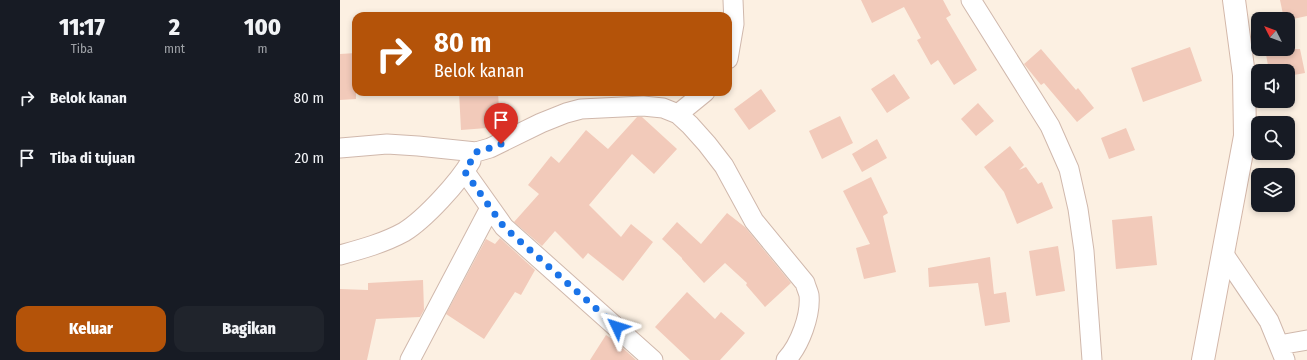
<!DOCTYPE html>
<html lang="id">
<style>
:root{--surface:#171b24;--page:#20242c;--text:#f1f3f6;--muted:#9ea1a6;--accent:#b45309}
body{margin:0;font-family:"Fira Sans Condensed",sans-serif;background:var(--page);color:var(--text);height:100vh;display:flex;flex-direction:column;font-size:15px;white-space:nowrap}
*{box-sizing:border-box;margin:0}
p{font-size:13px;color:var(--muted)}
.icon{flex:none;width:22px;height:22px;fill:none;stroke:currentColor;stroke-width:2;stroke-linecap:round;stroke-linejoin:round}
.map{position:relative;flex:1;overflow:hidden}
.side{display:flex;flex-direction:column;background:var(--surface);width:340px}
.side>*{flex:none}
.hud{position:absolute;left:12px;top:12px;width:380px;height:84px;border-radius:12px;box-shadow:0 2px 6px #0003;background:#b45309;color:#fff;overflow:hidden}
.needle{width:26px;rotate:312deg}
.tools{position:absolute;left:911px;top:12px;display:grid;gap:8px}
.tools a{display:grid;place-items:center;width:44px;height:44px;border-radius:8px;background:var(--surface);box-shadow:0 2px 6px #0003;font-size:20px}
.pin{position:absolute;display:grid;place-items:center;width:34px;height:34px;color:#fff;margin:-41px -17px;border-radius:50% 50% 50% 0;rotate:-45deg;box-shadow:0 0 4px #0007}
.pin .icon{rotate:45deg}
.me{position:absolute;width:44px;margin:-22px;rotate:311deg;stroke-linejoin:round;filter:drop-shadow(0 0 3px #0008)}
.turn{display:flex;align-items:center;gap:14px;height:84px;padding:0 16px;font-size:18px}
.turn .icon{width:52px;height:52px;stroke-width:2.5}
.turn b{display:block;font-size:28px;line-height:34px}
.eta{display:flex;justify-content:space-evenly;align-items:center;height:68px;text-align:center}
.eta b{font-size:24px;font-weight:800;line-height:28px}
.action{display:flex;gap:8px;margin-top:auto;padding:8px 16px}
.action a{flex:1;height:46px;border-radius:12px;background:var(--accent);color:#fff;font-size:16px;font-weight:800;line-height:46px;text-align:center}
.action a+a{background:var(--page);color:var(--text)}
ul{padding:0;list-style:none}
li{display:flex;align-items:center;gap:12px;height:60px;padding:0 16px}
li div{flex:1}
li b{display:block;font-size:15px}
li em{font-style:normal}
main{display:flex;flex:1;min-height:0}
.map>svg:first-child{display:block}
.building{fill:#f2caba}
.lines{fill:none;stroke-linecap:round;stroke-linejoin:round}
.minor-casing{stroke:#d0b8ac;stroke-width:21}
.secondary-casing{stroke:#d3b7a9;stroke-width:24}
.minor{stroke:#fff;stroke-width:19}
.secondary{stroke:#fff;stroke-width:22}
.route{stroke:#1a73e8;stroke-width:7;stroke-dasharray:0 12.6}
</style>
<main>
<section class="side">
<div class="eta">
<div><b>11:17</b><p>Tiba</p></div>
<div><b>2</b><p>mnt</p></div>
<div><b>100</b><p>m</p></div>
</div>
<ul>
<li><svg class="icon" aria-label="right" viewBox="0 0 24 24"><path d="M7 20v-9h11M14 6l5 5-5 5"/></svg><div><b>Belok kanan</b></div><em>80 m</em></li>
<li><svg class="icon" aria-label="arrive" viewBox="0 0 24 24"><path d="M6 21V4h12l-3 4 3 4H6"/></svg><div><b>Tiba di tujuan</b></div><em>20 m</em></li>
</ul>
<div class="action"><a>Keluar</a><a>Bagikan</a></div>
</section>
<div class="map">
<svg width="967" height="360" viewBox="0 0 967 360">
<rect width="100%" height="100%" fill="#fcf0e2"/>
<path class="building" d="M 521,0 L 603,0 L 611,15 L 606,18 L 637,70 L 614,85 L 598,60 L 591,65 L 577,40 L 581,38 L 564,7 L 532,23 Z
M 940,0 L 967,0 L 967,16 L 953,19 L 944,19 Z
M 850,47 L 862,81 L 803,102 L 791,68 Z
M 701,49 L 736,90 L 738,88 L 754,108 L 737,122 L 704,83 L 701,85 L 684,64 Z
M 925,49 L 960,49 L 965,73 L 948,76 L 948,71 L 929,71 Z
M 16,53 L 16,99 L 0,100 L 0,54 Z
M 554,74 L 570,98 L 547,113 L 531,89 Z
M 421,89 L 436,111 L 409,130 L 394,109 Z
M 119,92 L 158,92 L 160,127 L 121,130 Z
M 638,103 L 654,121 L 636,136 L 621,119 Z
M 500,116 L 513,143 L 482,159 L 469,131 Z
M 297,117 L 302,117 L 337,149 L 314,174 L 292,154 L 249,205 L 281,237 L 291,224 L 313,242 L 283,281 L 248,253 L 243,259 L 215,231 L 202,246 L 174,222 L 199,194 L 188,185 L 211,156 L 219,163 L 246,130 L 268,149 Z
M 786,128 L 795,150 L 769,159 L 761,138 Z
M 537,139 L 547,158 L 522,172 L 512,154 Z
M 670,146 L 684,165 L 679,170 L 686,167 L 698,184 L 702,182 L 713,208 L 677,224 L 664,192 L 644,167 Z
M 531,177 L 548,213 L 543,216 L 556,272 L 524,279 L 516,248 L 530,244 L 503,191 Z
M 387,213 L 405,227 L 451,283 L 425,307 L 406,285 L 407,283 L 385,263 L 364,283 L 342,259 L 342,258 L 322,239 L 337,222 L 361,244 Z
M 812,216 L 817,265 L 776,269 L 772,220 Z
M 160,238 L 195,270 L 181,295 L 175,292 L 144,339 L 106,314 L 146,239 L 155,244 Z
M 718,246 L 725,291 L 696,296 L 689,251 Z
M 650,257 L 654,294 L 666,292 L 670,322 L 645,326 L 638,283 L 589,287 L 588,268 Z
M 83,280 L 84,310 L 80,317 L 36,319 L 27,360 L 0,360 L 0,289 L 28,290 L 28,283 Z
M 347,292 L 375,319 L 381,312 L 405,333 L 380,360 L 350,360 L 315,327 Z
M 266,335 L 275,341 L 296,360 L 250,360 Z"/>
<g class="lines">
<defs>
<path id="minor" d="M 631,0 L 710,126 L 729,169 L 738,209 L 744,251 L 752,360
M 388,59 L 394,24 L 393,0
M 338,114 L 365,92
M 0,148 L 47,144 L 78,146 L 136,152 L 150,148 L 201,123 L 226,113 L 241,109 L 303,106 L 323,108 L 338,114 L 350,125 L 367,144 L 384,166 L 414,221 L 465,283 C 466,287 468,291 469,295 C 471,315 460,345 446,360
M 125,172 L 164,227 L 313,360
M 883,253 L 929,321 L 945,360
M 0,255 C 22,249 44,243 64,232 C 85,219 119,182 131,161
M 939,345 L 967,340
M 70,360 L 150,208"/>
<path id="secondary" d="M 863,360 L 905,136 L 904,75 L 894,0"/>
</defs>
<use href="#minor" class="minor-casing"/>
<use href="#secondary" class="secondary-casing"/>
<use href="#minor" class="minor"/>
<use href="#secondary" class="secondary"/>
</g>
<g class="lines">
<path class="route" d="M 161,144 L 150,148 L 136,152 L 125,172 L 164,227 L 277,327"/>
</g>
</svg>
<div class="tools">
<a><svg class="needle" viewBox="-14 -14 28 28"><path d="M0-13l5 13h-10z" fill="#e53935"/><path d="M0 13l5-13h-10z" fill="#9ea1a6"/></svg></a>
<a><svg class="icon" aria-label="sound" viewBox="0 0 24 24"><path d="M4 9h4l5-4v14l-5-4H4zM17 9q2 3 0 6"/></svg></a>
<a><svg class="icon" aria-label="search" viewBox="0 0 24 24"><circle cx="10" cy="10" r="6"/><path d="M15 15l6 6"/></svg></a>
<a><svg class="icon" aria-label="layers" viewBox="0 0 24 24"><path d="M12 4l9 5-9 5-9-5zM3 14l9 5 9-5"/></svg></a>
</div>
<div class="pin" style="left:161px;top:144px;background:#d93025"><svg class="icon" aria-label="arrive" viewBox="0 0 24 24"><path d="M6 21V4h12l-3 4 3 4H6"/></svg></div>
<svg class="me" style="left:277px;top:327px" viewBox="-20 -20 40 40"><path d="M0-17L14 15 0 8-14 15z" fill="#1a73e8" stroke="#fff" stroke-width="4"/></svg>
<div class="hud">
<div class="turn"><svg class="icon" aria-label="right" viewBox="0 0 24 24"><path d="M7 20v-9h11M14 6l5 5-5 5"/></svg><div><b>80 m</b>Belok kanan</div></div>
</div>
</div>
</main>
